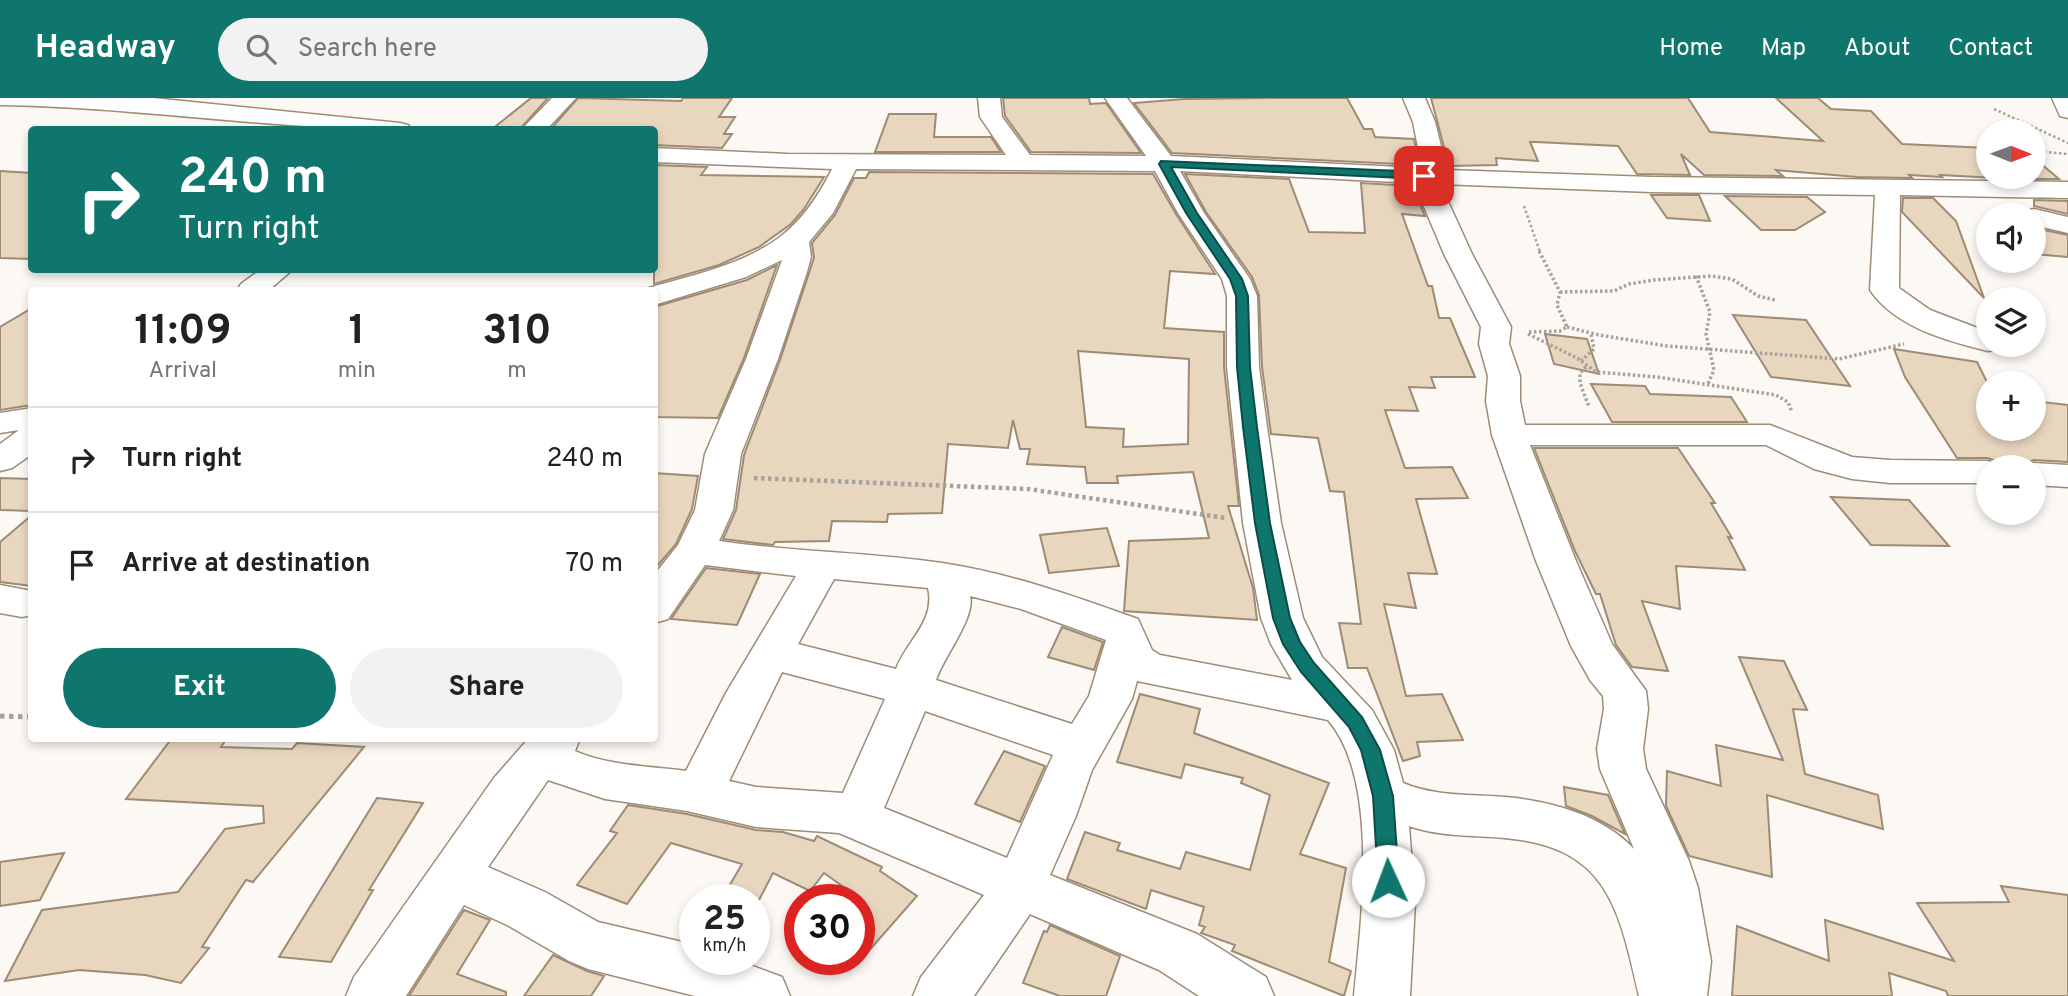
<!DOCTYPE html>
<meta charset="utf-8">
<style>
:root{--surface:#fff;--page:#f2f2f2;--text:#222;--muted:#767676;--line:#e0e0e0;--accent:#0f766e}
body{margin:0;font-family:Overpass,sans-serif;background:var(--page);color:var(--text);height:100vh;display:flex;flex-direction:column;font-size:26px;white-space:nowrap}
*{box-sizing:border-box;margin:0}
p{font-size:23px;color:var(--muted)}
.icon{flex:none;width:38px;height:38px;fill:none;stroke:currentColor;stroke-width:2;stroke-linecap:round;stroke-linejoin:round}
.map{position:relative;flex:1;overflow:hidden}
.panel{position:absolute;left:28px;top:189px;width:630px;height:455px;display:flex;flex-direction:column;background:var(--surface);border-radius:7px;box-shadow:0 4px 10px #0003}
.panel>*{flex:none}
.top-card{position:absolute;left:28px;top:28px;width:630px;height:147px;border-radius:7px;box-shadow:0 4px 10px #0003;background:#0f766e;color:#fff;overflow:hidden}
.needle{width:46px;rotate:91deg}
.tools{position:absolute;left:1976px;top:21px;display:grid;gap:14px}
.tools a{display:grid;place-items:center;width:70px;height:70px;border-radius:50%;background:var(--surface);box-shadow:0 4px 10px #0003;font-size:35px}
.speed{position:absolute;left:679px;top:786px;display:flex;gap:14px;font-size:35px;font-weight:700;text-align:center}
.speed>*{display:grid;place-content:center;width:91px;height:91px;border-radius:50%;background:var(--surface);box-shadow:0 4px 10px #0003;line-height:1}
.speed small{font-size:18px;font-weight:400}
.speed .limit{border:10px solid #d22;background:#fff;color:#111}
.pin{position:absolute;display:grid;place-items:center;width:60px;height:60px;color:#fff;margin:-30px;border-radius:14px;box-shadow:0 4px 10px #0006}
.me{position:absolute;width:77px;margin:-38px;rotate:358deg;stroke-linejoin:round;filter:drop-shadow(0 0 5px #0008)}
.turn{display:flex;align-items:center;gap:24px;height:147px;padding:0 35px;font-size:32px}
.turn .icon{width:91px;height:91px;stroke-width:2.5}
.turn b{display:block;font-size:49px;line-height:60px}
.eta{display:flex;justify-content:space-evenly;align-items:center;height:119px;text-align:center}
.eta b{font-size:42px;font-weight:700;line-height:49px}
.action{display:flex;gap:14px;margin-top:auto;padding:14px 35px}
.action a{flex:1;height:80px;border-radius:42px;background:var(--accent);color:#fff;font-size:28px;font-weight:700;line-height:80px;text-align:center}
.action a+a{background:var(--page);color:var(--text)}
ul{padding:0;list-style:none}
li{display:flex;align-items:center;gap:21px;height:105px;padding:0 35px;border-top:2px solid var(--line)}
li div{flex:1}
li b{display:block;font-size:26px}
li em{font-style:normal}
header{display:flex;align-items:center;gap:42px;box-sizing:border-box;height:98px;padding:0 35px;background:var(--accent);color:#fff}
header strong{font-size:33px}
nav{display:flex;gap:38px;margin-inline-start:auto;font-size:24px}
.search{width:490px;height:63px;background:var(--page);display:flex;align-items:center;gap:18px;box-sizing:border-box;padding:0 24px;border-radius:38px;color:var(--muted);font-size:26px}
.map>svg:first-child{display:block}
.building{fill:#e9d6bf;stroke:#9d8b75;stroke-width:2;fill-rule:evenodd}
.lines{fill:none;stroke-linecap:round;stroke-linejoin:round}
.minor-casing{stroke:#9d8c76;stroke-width:3}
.path-far3{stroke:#a7a29b;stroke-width:2.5;stroke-dasharray:2.5 2.5;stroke-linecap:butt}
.path-far2{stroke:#a7a29b;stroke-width:3.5;stroke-dasharray:2.5 2.5;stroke-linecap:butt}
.path-far1{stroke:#a7a29b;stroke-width:4.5;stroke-dasharray:3.5 3.5;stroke-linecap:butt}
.path{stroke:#a7a29b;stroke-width:5;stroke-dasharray:4.5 4.5;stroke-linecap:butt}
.minor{fill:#fff;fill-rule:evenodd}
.route{fill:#0f766e;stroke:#0a4d48;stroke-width:2}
</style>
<header>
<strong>Headway</strong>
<div class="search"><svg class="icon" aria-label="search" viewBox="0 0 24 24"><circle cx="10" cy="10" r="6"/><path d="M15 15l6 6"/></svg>Search here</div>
<nav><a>Home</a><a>Map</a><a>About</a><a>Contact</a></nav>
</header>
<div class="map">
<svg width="2068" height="898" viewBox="0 0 2068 898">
<rect width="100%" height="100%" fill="#fcf8f3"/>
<path class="building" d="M 531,0 L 548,0 L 519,32 L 491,32 Z
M 578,0 L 681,3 L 683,0 L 732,0 L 719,19 L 735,19 L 724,36 L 732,36 L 722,50 L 654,47 L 654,32 L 550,32 Z
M 1003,0 L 1089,0 L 1090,6 L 1106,5 L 1141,55 L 1031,54 L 1005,18 Z
M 1277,0 L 1347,0 L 1364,31 L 1372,31 L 1375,39 L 1414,41 L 1419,67 L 1172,55 L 1134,5 L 1184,1 Z
M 1431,0 L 1688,0 L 1710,34 L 1823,43 L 1776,0 L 1818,0 L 1831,11 L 1871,13 L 1902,46 L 1988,50 L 1988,79 L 2034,79 L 2034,60 L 2059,81 L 2013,81 L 1940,77 L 1942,79 L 1909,77 L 1912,80 L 1857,79 L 1776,72 L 1783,78 L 1704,77 L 1681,56 L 1690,77 L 1637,76 L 1618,48 L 1536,44 L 1530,44 L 1538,63 L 1496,60 L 1497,67 L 1449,68 Z
M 889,16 L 936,16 L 934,39 L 991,39 L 1001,54 L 875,54 Z
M 654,67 L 707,69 L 701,77 L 824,79 L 804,111 L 791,126 L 759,149 L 719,167 L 654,186 Z
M 0,73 L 32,75 L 32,161 L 0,160 Z
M 869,74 L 1153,76 L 1176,116 L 1215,176 L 1170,173 L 1164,230 L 1224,234 L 1224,269 L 1239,408 L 1228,408 L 1253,490 L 1257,522 L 1124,513 L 1129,443 L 1209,440 L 1193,374 L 1117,378 L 1118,385 L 1087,385 L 1085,369 L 1027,366 L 1030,351 L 1020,351 L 1013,322 L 1008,350 L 948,346 L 942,415 L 888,416 L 887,424 L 832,423 L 829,443 L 775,444 L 773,447 L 723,441 L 736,412 L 744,357 L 780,262 L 814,160 L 812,145 L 835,117 L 854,80 L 866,80 ZM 1078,253 L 1189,261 L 1188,346 L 1123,349 L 1124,331 L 1086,329 Z
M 1185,76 L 1289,81 L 1309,134 L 1365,135 L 1361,85 L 1412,88 L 1425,118 L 1402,116 L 1428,188 L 1432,188 L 1439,220 L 1450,220 L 1475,279 L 1431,279 L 1435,290 L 1409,289 L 1418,313 L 1385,312 L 1405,370 L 1452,369 L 1468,400 L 1416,401 L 1437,476 L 1408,475 L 1416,510 L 1384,506 L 1406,598 L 1442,596 L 1463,642 L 1417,644 L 1420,658 L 1403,663 L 1367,570 L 1348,570 L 1339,525 L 1361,526 L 1344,394 L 1330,393 L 1318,340 L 1271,336 L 1262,269 L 1259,197 L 1252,179 L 1206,114 Z
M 1651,97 L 1699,97 L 1710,123 L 1667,120 Z
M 1725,98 L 1807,99 L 1825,114 L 1795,132 L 1761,132 Z
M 1903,100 L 1933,100 L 1956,123 L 1984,200 L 1902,114 Z
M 2034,102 L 2068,103 L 2068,116 L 2034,108 Z
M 2034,130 L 2068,137 L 2068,159 L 2034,156 Z
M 777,167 L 744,260 L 718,320 L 654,319 L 654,209 L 747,182 Z
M 32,210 L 32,307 L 0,312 L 0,229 Z
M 1733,217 L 1806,222 L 1850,288 L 1771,279 Z
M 1545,236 L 1587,241 L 1599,276 L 1554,266 Z
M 1894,251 L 1977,264 L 1988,286 L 1988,331 L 2034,331 L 2034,303 L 2068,307 L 2068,364 L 2034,362 L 2018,369 L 2011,369 L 1988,360 L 1957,360 L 1905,279 Z
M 1591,286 L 1645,288 L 1650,296 L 1731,299 L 1747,324 L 1612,324 Z
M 1534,350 L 1678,350 L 1715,405 L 1711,405 L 1732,440 L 1728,439 L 1745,472 L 1676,468 L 1680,511 L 1642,503 L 1668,573 L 1632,569 L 1616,547 L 1600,496 L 1596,496 L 1575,453 Z
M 654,375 L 698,378 L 692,411 L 676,446 L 658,467 L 654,467 Z
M 0,380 L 32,381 L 32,413 L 0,412 Z
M 1831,399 L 1909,402 L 1949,448 L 1871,447 Z
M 32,417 L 32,488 L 0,484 L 0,444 Z
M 1107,430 L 1119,468 L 1049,475 L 1040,437 Z
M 706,470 L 760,476 L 737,527 L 671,521 Z
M 1062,529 L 1103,544 L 1094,572 L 1048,559 Z
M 1739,559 L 1784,563 L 1807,612 L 1793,611 L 1805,676 L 1878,697 L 1883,731 L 1767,697 L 1772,779 L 1689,758 L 1666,708 L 1667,673 L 1721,688 L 1716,647 L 1783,662 Z
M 1140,596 L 1200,611 L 1194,635 L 1329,685 L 1300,756 L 1346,770 L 1329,864 L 1351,873 L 1344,898 L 1232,853 L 1235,847 L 1201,835 L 1205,829 L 1199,827 L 1204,809 L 1151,792 L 1146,811 L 1067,781 L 1085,734 L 1120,745 L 1117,752 L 1180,771 L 1186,754 L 1250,772 L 1270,697 L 1241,685 L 1243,680 L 1185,666 L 1181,680 L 1117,664 Z
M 172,640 L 227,640 L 221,649 L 292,651 L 297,645 L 364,649 L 253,784 L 246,782 L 202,849 L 209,850 L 181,885 L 145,877 L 79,872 L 5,883 L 42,812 L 178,794 L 225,731 L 264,725 L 263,708 L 126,701 Z
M 1004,653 L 1045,668 L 1020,724 L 975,706 Z
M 1564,689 L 1608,697 L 1625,736 L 1592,718 L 1566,708 Z
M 377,700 L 423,705 L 369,792 L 373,792 L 331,864 L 279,859 Z
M 628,707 L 687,716 L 756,732 L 783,734 L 814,743 L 817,738 L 882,769 L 880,773 L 917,798 L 859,864 L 859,800 L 824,775 L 810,793 L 773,775 L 759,802 L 721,802 L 742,766 L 671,745 L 627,806 L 577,787 L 617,735 L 610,733 Z
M 64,755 L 40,802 L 0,808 L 0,764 Z
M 2001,788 L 2068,797 L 2068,898 L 1948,898 L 1946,893 L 1889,875 L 1892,898 L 1732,898 L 1737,828 L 1829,863 L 1825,822 L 1954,863 L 1917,805 L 2009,804 Z
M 464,812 L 490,822 L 457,876 L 506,894 L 506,898 L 409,898 Z
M 1050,827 L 1120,858 L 1106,898 L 1060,898 L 1023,885 L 1044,833 L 1047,834 Z
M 553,857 L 587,873 L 604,878 L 591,898 L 524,898 Z"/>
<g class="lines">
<defs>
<path id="minor" d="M 0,0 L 153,0 L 400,25 L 408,27 L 411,32 C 274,32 138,9 0,7 Z
M 552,0 L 576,0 L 546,32 L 521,32 Z
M 978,0 L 1000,0 L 1002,19 L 1030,57 L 1146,58 L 1105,0 L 1127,0 L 1171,58 L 1422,70 L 1413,24 L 1403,0 L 1425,0 L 1435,24 L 1447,72 L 1652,79 L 2068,84 L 2068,100 L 1900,97 L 1899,190 L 1930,212 L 1988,234 L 1988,247 L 2002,247 L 1999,251 L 1988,253 C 1947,243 1895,229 1870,192 L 1875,97 L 1652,94 L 1440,86 L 1472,156 L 1511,229 L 1509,246 L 1520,278 L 1520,303 L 1525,327 L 1770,327 L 1852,359 L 1890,362 L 1988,363 L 2003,369 L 1988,369 L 1988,385 L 1890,385 L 1852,381 L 1814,371 L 1766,347 L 1530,347 L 1576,463 L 1612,546 L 1646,593 L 1648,611 L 1643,651 L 1646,671 L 1689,763 L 1698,790 L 1711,863 L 1707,898 L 1639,898 C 1619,811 1608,748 1504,740 C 1471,737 1441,739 1409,728 L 1415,805 L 1410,898 L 1354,898 C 1361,823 1380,682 1328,622 L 1137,583 L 1132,601 L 1092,672 L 1076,718 L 1050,777 L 1197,836 L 1266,879 L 1274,898 L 1199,898 L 1159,872 L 1030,816 L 974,898 L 913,898 L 921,879 L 984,797 L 839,735 L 756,729 L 687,713 L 605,701 L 548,682 L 488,769 L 545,794 L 598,824 L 695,847 L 695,861 L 734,861 L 782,879 L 790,898 L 695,898 L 588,871 L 569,863 L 509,828 L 464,807 L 406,898 L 346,898 L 354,879 L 494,680 L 529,640 L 580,640 L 575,653 C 609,668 649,668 686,673 L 726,595 L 796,478 L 705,467 L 668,521 L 654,525 L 654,477 L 678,447 L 695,412 L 705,356 L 746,261 L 782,162 L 746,179 L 654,207 L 654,192 L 643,192 C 660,186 678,182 695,177 C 765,156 799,137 832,71 L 654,64 L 654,50 L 787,56 L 1006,57 L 980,19 ZM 856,71 L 1155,73 L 1178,115 L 1222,181 L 1227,198 L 1227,269 L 1243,425 L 1261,520 L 1271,546 L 1292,582 L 1160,557 L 1152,552 L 1138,521 C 1074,498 1009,475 942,465 C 868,454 793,454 719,443 L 733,412 L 741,356 L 778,261 L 807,174 L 811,159 L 809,144 L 833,115 ZM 1180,73 L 1414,85 L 1444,156 L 1481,229 L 1479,246 L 1488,278 L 1486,303 L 1492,337 L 1536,463 L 1571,548 L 1590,582 L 1603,598 L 1604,611 L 1597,651 L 1600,671 L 1634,751 C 1602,717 1551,703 1505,699 C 1470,696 1437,699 1403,685 L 1394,652 L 1372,612 L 1322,559 L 1303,520 L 1281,425 L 1267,329 L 1259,269 L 1257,198 L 1250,181 L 1204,115 ZM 834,481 L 928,490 C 936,523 907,542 896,571 L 798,546 ZM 970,498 L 1021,511 L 1106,542 L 1089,598 L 1072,626 L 936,582 C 943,560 976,519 970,498 ZM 782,574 L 885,601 L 843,695 L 756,689 L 729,683 ZM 925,613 L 1053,657 L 1007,760 L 884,710 Z
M 2052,0 L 2068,0 L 2068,20 L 2060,18 Z
M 2034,111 L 2068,119 L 2068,135 L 2034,127 L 2034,117 L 2022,117 L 2025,113 Z
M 260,172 L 292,172 L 269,192 L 237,192 L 241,186 Z
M 32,310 L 32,356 L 12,370 L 0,373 L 0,346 L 19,332 L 0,335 L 0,315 Z
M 2034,365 L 2068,367 L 2068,389 L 2034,387 L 2034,369 L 2021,369 Z
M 0,487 L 32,493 L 32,517 L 22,519 L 0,515 Z"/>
</defs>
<use href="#minor" class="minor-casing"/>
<path class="path-far3" d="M 1994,11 L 2068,45
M 2034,53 L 2068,56
M 1524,108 L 1540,154"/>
<path class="path-far2" d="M 1696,178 L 1710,214 L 1706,236 L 1714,272 L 1707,288
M 1560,194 L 1614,193 L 1629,186 L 1654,182 L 1711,178 L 1732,181 L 1758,198 L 1775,202
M 1567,229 L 1599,237 L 1667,248 L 1839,261 L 1904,246
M 1529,234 L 1560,233 L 1567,229 L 1557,207 L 1560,194 L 1539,153
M 1528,236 L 1577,260 L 1596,274 L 1657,279 L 1776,297 L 1788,304 L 1792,314
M 1581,263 L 1594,251 L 1591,237
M 1586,269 L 1580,275 L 1580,285 L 1589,309"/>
<path class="path-far1" d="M 754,380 L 1028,391 L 1226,420"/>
<path class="path" d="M 0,618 L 32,619"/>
<use href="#minor" class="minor"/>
</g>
<path class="route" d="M 1161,63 L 1424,74 L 1429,78 L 1424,81 L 1171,69 L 1197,115 L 1242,181 L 1248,198 L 1250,269 L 1257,329 L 1270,425 L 1290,520 L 1300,544 L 1314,565 L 1362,619 L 1380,652 L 1393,698 L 1399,783 L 1396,790 L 1388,792 L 1381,790 L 1378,783 L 1373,698 L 1361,652 L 1349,629 L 1301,574 L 1283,546 L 1273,520 L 1255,425 L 1243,329 L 1237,269 L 1236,198 L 1230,181 L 1186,115 L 1159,66 Z"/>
</svg>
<div class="tools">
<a><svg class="needle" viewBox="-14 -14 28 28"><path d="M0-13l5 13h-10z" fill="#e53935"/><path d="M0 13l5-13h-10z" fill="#767676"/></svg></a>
<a><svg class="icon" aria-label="sound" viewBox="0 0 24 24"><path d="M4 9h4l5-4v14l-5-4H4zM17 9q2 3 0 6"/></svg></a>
<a><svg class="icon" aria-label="layers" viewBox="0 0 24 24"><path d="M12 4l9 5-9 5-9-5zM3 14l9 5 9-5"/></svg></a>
<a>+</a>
<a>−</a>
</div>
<div class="speed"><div>25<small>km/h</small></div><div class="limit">30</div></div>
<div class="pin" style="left:1424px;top:78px;background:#d93025"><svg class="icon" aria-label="arrive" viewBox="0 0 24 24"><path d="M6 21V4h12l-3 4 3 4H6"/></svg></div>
<svg class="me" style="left:1388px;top:783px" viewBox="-20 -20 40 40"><circle r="19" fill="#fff"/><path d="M0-13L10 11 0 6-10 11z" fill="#0f766e"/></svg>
<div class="top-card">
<div class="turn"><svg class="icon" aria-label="right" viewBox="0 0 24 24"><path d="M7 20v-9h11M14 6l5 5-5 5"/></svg><div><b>240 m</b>Turn right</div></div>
</div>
<section class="panel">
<div class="eta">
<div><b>11:09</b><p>Arrival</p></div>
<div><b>1</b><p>min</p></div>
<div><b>310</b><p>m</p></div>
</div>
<ul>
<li><svg class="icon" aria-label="right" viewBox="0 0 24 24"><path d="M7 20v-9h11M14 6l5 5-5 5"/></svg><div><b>Turn right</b></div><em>240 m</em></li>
<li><svg class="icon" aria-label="arrive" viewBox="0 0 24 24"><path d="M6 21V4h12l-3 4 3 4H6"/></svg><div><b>Arrive at destination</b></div><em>70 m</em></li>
</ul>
<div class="action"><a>Exit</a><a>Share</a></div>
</section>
</div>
